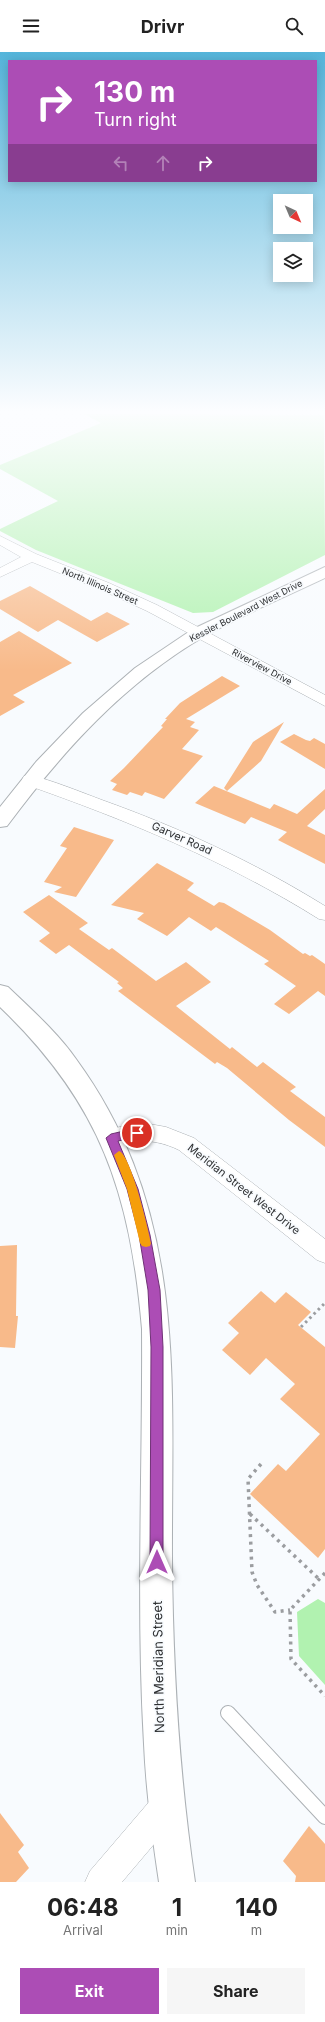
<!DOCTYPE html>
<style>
:root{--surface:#fff;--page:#f6f6f6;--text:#222;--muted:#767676;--accent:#ac4db5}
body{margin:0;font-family:Inter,sans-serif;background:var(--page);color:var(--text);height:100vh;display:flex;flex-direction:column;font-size:15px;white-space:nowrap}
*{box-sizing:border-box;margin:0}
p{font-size:13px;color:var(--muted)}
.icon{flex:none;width:22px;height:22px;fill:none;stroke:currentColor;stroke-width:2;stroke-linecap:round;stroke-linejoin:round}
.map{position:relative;height:1830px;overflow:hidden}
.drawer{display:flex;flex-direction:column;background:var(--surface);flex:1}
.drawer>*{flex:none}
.banner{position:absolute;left:8px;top:8px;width:309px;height:122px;border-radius:0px;box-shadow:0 2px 10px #0003;background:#ac4db5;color:#fff;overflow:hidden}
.needle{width:26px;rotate:136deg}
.tools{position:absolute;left:273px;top:142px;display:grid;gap:8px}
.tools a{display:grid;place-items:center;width:40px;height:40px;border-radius:0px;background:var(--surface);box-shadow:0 2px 10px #0003;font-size:20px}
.pin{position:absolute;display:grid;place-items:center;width:34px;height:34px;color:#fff;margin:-17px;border:2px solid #fff;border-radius:50%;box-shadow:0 1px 4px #0007}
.me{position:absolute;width:44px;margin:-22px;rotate:0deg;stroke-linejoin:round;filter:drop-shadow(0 0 3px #0008)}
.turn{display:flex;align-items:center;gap:14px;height:84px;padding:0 20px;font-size:18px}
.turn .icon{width:52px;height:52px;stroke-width:2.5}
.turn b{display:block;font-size:28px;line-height:34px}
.lanes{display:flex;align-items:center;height:38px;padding:0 20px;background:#0003;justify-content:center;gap:20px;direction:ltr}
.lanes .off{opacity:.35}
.eta{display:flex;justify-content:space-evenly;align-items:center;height:68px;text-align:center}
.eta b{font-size:24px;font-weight:700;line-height:28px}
.cta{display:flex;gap:8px;margin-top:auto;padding:8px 20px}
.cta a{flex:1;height:46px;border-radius:0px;background:var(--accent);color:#fff;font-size:16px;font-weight:700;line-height:46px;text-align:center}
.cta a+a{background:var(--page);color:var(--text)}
header{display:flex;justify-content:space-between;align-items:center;height:52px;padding:0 20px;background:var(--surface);font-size:18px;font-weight:700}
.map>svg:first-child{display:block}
.green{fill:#b1f2b0}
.building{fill:#f8ba8a}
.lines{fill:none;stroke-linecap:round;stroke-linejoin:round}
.service-casing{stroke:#acb1b5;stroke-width:16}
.minor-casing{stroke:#acb1b5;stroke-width:1}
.primary-casing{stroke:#acb1b5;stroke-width:2}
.path-far1{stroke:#9b9da0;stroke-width:3;stroke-dasharray:2.5 3.5;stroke-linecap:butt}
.path{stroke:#9b9da0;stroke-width:3.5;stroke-dasharray:3 4.5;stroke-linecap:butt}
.service{stroke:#fff;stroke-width:14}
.minor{fill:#fff;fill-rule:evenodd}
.primary{fill:#fff;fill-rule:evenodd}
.route{fill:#ac4db5;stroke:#703276}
.slow{fill:#f59e0b}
.labels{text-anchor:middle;stroke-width:3.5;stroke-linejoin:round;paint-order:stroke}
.far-street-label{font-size:9px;fill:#2e3032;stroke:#f8fbfe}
.street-label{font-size:11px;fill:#2e3032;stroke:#f8fbfe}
.near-street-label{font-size:13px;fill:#2e3032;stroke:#f8fbfe}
</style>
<header><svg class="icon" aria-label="menu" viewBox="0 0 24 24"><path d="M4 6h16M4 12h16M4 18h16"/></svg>Drivr<svg class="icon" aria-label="search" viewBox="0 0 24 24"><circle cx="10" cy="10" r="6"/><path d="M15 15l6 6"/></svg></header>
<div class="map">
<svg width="325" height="1830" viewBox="0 0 325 1830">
<rect width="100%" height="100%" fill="#f8fbfe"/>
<path class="green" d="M 84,362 L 324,363 L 325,503 L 213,560 L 193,561 L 36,498 L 0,479 L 0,477 L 58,449 L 0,417 L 0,413 L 101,371 Z
M 318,1547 L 325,1551 L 325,1633 L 299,1604 L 297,1560 Z"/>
<path class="building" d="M 30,534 L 91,569 L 107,560 L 130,572 L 97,590 L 58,568 L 38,580 L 0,557 L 0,549 Z
M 19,579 L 72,611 L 13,643 L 25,650 L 0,664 L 0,590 Z
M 222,624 L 240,634 L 186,667 L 195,670 L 190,675 L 199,678 L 182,697 L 203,704 L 164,747 L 145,740 L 142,744 L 130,740 L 127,743 L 112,738 L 117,732 L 110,729 L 124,716 L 163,675 L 161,674 L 167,667 L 165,667 L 180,651 Z
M 284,670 L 261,709 L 227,739 L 224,736 L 253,690 Z
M 294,682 L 306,688 L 310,689 L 314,686 L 325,692 L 325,717 L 280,690 Z
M 214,734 L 270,757 L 274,752 L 297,762 L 325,737 L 325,757 L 307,774 L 325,783 L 325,812 L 278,788 L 287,780 L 251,765 L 245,772 L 195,751 Z
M 74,775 L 114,788 L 76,845 L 54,840 L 62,835 L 44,830 L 67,796 L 60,794 Z
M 157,811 L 194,831 L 187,838 L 214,854 L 219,850 L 224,851 L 270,878 L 303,902 L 305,901 L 310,904 L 312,903 L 325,912 L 325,944 L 318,939 L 289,962 L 274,952 L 296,934 L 264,912 L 269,909 L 216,875 L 211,879 L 189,865 L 167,884 L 137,867 L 144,861 L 111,853 Z
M 49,843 L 88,871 L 79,877 L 109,898 L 112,896 L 156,929 L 186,910 L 211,930 L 176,954 L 230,997 L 232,995 L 257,1015 L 263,1010 L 296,1035 L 290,1039 L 325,1065 L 325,1095 L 289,1068 L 227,1016 L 217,1010 L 215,1012 L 118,939 L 123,936 L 117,931 L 119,930 L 69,893 L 56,902 L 39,889 L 50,881 L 23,860 Z
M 17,1193 L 16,1264 L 18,1264 L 15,1296 L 0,1295 L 0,1194 Z
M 261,1239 L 275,1251 L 286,1240 L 311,1260 L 298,1273 L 325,1295 L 325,1497 L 318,1506 L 250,1442 L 278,1412 L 286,1419 L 320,1382 L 280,1347 L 295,1332 L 266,1306 L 250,1323 L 222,1298 L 239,1281 L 228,1271 Z
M 0,1761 L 24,1793 L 18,1800 L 29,1816 L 16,1830 L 0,1830 Z
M 309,1774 L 325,1792 L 325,1830 L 295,1830 L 296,1824 L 283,1809 Z"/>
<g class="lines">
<defs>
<path id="service" d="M 228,1661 L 325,1765"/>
<path id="minor" d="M 0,484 L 36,502 L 109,531 L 157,553 L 325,643 L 325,654 L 147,559 L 99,537 L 32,510 L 0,525 L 0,516 L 21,505 L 0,493 Z
M 30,723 C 54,729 78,739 102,748 C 180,776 254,810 325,854 L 325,868 L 319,867 C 226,809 127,768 24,732 L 22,728 L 24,724 Z
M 144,1071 L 166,1075 L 194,1086 L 325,1187 L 325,1211 L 317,1208 L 179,1098 C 165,1091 150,1088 134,1089 C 123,1090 114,1096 103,1092 L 100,1086 L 103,1080 C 117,1075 130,1072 144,1071 Z
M 166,1739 L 177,1743 L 181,1754 L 177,1765 L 122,1830 L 85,1830 L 90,1819 L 155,1743 Z"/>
<path id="primary" d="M 325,515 L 325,526 C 285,545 244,562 205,584 C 124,631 62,700 7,774 L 0,775 L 0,755 L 36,710 L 83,661 L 135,616 L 193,577 Z
M 0,933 L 8,935 C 32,958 57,980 76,1007 C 189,1162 171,1329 172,1509 C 173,1618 179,1722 195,1830 L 159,1830 C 152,1784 146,1738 144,1692 C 136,1554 143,1415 142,1277 C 130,1140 101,1052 0,955 Z"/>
</defs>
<use href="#service" class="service-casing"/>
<use href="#minor" class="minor-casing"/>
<use href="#primary" class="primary-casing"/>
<path class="path-far1" d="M 301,1275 L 325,1251"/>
<path class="path" d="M 261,1412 L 248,1427 L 252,1520 L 257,1533 L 275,1560 L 290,1558
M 250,1462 L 319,1527
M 325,1521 L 290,1558 L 291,1607 L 325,1644"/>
<use href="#service" class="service"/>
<use href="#minor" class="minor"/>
<use href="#primary" class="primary"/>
</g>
<linearGradient id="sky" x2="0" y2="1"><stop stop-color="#55b5db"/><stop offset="0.58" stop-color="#fcfdff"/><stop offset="1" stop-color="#fcfdff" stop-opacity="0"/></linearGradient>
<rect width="325" height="619" fill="url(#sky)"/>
<path class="route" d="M 137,1076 L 141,1078 L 142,1081 L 141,1084 L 118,1089 L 138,1137 L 150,1183 L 160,1238 L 163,1295 L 163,1510 L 162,1514 L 157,1516 L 152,1514 L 150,1510 L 151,1295 L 148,1238 L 139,1183 L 127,1137 L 106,1086 L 111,1082 Z"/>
<path class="slow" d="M 119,1099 C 131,1103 148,1176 151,1191 L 150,1194 L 146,1195 L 142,1194 L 140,1191 L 127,1137 L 114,1103 Z"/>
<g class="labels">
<g class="far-street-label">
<text transform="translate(100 534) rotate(23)" y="3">North Illinois Street</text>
<text transform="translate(246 559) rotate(-27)" y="3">Kessler Boulevard West Drive</text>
<text transform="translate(262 615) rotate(28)" y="3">Riverview Drive</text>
</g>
<g class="street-label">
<text transform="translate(182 786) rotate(24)" y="4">Garver Road</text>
<text transform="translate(244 1137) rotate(38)" y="4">Meridian Street West Drive</text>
</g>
<g class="near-street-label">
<text transform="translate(158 1615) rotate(-91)" y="5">North Meridian Street</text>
</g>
</g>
</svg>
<div class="tools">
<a><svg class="needle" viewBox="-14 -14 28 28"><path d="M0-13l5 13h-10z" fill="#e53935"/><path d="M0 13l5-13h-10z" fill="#767676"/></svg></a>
<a><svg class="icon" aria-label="layers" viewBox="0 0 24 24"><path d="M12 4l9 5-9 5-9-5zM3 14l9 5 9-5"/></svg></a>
</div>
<div class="pin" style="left:137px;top:1081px;background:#d93025"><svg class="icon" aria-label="arrive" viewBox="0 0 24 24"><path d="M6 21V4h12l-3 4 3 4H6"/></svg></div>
<svg class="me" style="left:157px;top:1510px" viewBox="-20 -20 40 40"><path d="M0-17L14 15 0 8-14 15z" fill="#ac4db5" stroke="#fff" stroke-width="4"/></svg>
<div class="banner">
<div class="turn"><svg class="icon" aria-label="right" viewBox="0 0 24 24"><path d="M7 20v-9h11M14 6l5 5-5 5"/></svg><div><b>130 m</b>Turn right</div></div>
<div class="lanes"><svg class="icon off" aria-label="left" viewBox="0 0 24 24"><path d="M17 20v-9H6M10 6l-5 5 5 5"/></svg><svg class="icon off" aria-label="ahead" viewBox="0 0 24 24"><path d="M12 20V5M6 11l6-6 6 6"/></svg><svg class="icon" aria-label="right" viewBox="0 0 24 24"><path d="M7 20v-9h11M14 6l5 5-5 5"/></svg></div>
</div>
</div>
<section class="drawer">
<div class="eta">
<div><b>06:48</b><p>Arrival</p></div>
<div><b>1</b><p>min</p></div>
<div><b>140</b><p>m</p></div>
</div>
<div class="cta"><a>Exit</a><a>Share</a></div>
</section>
